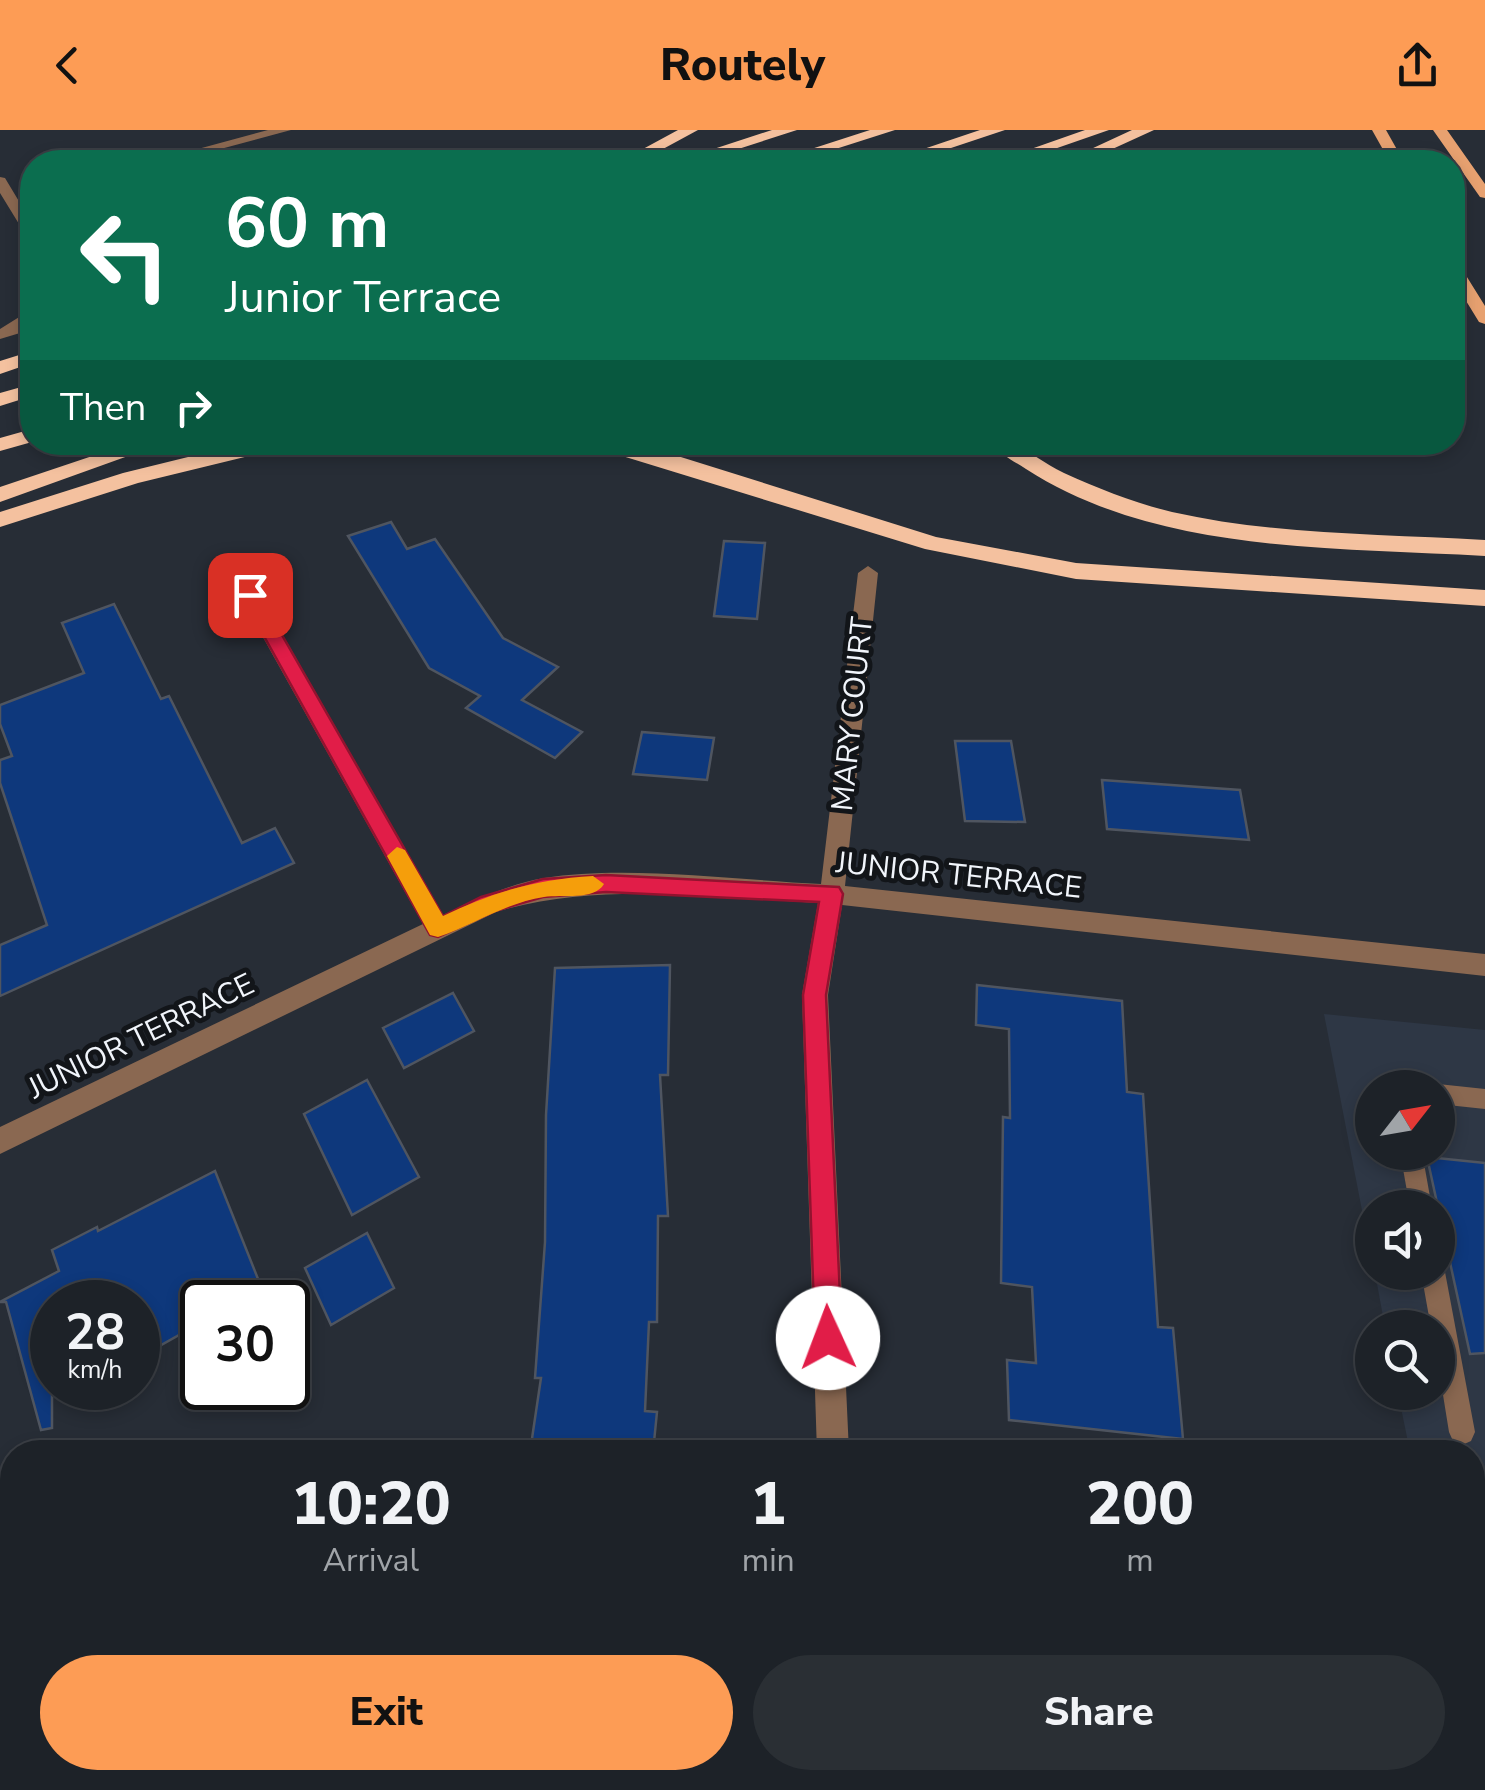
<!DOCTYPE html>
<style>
:root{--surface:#1d2228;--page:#2a2f34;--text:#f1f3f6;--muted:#a0a4a8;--line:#3b3f45;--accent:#fd9c55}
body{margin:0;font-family:"Nunito Sans",sans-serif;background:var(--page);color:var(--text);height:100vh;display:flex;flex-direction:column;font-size:38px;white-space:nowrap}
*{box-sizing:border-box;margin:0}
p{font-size:32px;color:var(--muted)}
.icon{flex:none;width:55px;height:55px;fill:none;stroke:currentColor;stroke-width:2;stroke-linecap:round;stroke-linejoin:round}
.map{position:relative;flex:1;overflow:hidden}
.side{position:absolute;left:0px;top:1310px;width:1485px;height:350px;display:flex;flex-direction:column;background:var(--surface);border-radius:40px 40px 0 0;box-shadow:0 5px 15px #0003,0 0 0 2px var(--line)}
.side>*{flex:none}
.hud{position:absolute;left:20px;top:20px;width:1445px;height:305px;border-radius:40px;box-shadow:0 5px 15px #0003,0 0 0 2px var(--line);background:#0b6e4f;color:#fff;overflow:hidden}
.needle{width:65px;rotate:59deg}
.fabs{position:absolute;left:1355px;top:940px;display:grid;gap:20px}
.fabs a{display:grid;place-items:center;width:100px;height:100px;border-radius:50%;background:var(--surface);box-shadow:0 5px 15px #0003,0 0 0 2px var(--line);font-size:50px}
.speed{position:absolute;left:30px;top:1150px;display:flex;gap:20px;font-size:50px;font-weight:700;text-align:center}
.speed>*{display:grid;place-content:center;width:130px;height:130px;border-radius:50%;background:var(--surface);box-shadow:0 5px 15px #0003,0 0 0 2px var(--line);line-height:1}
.speed small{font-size:25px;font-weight:400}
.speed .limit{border:5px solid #111;border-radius:15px;background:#fff;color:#111}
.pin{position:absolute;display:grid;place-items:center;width:85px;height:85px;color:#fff;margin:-42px;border-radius:20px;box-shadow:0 5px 15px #0006}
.me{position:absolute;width:110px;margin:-55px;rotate:358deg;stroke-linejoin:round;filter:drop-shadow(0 0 8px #0008)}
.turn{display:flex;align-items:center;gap:35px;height:210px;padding:0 40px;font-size:45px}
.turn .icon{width:130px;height:130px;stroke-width:2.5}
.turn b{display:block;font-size:70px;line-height:85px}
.then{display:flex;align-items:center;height:95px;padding:0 40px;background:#0003;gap:20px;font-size:38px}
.eta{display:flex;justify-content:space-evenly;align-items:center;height:170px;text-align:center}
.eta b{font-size:60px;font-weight:800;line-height:70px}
.primary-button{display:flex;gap:20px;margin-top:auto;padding:20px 40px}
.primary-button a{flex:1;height:115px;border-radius:60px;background:var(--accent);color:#111;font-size:40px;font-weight:800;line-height:115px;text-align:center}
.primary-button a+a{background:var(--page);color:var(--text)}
header{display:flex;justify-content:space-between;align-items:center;height:130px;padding:0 40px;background:var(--accent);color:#111;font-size:45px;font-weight:800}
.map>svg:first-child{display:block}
.built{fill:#2e3745;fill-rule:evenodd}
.building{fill:#0e387c;stroke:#4f5560;stroke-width:2.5}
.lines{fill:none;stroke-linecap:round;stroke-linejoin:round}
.lane{fill:#8a6851;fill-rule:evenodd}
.street{fill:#8a6851;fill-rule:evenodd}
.primary{fill:#e7a170;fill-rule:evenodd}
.highway{fill:#f4c19f;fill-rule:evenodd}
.route{fill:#e11d48;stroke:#92132f;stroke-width:2.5}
.slow{fill:#f59e0b}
.labels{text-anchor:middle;stroke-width:10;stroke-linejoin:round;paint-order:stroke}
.street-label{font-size:30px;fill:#f1f5fb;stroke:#121519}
</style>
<header><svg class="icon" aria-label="back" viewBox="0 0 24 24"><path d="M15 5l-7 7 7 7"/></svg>Routely<svg class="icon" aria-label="share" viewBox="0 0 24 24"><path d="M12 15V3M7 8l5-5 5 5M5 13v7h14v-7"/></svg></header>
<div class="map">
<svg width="1485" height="1660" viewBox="0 0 1485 1660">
<rect width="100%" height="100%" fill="#272d36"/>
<path class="built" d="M 1324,884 L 1485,900 L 1485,1660 L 1476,1660 L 1472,1644 L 1472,1322 L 1410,1322 L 1398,1263 L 1438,1262 L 1438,1198 L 1385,1197 L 1375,1143 L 1438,1142 L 1438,1078 L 1372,1078 L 1372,1132 ZM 1372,958 L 1438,958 L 1438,1022 L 1372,1022 Z"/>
<path class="building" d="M 391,392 L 407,419 L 435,409 L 503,508 L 558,537 L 522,570 L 582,602 L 555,628 L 466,578 L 480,566 L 429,538 L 348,406 Z
M 724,411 L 765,413 L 757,489 L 714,486 Z
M 114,474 L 161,569 L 169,566 L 242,713 L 275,698 L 294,733 L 0,866 L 0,815 L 47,795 L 0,653 L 0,630 L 12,626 L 0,594 L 0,575 L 84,543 L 62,493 Z
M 642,602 L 714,608 L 707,650 L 633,644 Z
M 955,611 L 1011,611 L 1025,692 L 965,691 Z
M 1102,650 L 1240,660 L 1249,710 L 1107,699 Z
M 670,835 L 668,945 L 660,945 L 668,1086 L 658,1086 L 657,1192 L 649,1192 L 645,1281 L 657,1282 L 653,1322 L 530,1322 L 541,1248 L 535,1248 L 545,1112 L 546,985 L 555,838 Z
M 977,855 L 1122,871 L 1127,962 L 1143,964 L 1158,1197 L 1173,1198 L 1183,1309 L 1009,1290 L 1007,1230 L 1036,1233 L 1032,1157 L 1001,1153 L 1003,987 L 1010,988 L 1009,899 L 976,895 Z
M 453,863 L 474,901 L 404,938 L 383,898 Z
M 367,950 L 419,1047 L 352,1085 L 304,984 Z
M 1427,1027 L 1485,1033 L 1485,1223 L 1470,1224 Z
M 215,1041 L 262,1159 L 239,1172 L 202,1172 L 202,1192 L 138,1228 L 138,1172 L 52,1172 L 52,1298 L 41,1300 L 6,1172 L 0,1172 L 59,1141 L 52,1120 L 97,1097 L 98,1101 Z
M 367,1103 L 394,1158 L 331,1195 L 305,1138 Z"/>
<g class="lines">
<path class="lane" d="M 1438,954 L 1485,959 L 1485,979 L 1438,974 L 1438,958 L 1430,958 Z
M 1400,1022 L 1422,1022 L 1432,1078 L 1410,1078 Z
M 1438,1132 L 1445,1142 L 1475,1302 L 1471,1311 L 1462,1315 L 1453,1311 L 1449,1302 L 1438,1234 L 1438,1198 L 1431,1198 L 1421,1142 L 1438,1142 Z"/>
<path class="street" d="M 268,0 L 291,0 L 172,32 L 150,32 Z
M 0,47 L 5,48 L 32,93 L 32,108 L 27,107 L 0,63 Z
M 32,179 L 32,192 L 20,203 L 0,209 L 0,199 Z
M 231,426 L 241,432 L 443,785 C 475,770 509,754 544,748 C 626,735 737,750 821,754 L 858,443 L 868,436 L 878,443 L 845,756 L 1485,824 L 1485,846 L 842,775 L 828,865 L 849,1322 L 817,1322 L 802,865 L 818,773 C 712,768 599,751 496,782 L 0,1024 L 0,997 L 423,794 L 221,432 Z
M 838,1648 L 874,1648 L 875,1660 L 839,1660 Z"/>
<path class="primary" d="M 1372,0 L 1386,0 L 1404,32 L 1390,32 Z
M 1433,0 L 1447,0 L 1485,54 L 1485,68 L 1480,67 Z
M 1452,130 L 1457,131 L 1485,176 L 1485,194 L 1479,192 L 1452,148 Z"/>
<path class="highway" d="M 678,0 L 698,0 L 639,32 L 619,32 Z
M 772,0 L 797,0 L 698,32 L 674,32 Z
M 870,0 L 895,0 L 795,32 L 771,32 Z
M 980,0 L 1005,0 L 909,32 L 885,32 Z
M 1085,0 L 1109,0 L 1017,32 L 994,32 Z
M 1132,0 L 1154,0 L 1084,32 L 1063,32 Z
M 32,221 L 32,233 L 0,244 L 0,231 Z
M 32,254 L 32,266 L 0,276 L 0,263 Z
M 32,299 L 32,312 L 0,321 L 0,308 Z
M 134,312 L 167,312 L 0,372 L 0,357 Z
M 249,312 L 288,312 L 286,317 L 138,353 L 0,397 L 0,382 L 123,343 Z
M 591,312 L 636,313 L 936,407 L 1076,433 L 1485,460 L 1485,476 L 1076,449 L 925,419 L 593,317 Z
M 989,312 C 1025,312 1034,329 1064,343 C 1099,359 1135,373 1172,382 C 1274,405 1381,404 1485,410 L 1485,426 C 1334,417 1158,424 1026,339 C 1013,331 999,323 989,312 Z"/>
</g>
<path class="route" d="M 250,459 L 259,465 L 443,786 L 481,767 L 543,749 L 606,745 L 839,757 L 843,764 L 826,865 L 842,1208 L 838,1218 L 828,1222 L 819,1218 L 815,1208 L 803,865 L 819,772 L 606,762 L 543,767 L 495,781 L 438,807 L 430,805 L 241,465 Z"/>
<path class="slow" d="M 397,717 L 405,720 L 443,786 C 492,762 538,749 593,746 L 604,754 C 594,771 562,764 544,767 C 505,773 474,795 438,807 L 430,805 L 387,726 Z"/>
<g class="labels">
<g class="street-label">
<text transform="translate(852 584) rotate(-84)" y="10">MARY COURT</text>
<text transform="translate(959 745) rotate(6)" y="10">JUNIOR TERRACE</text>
<text transform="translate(141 906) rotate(-26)" y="10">JUNIOR TERRACE</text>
</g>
</g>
</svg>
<div class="fabs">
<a><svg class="needle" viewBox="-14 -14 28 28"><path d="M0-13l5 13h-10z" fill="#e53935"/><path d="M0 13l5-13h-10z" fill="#a0a4a8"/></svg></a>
<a><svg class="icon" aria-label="sound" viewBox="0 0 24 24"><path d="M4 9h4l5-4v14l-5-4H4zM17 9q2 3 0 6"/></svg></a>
<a><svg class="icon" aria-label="search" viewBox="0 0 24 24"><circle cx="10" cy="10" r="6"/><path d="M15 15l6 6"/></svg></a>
</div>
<div class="speed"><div>28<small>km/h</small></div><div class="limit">30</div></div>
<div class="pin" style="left:250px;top:465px;background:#d93025"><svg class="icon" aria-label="arrive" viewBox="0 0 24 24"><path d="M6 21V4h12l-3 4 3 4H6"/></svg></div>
<svg class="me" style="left:828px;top:1208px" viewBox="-20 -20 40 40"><circle r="19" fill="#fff"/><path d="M0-13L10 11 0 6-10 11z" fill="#e11d48"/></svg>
<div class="hud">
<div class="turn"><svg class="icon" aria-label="left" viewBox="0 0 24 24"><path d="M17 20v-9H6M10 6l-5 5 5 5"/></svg><div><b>60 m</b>Junior Terrace</div></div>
<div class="then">Then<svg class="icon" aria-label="right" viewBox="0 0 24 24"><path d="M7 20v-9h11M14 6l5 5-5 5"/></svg></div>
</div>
<section class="side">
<div class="eta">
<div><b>10:20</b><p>Arrival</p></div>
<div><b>1</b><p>min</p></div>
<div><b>200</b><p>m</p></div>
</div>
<div class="primary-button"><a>Exit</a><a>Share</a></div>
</section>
</div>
